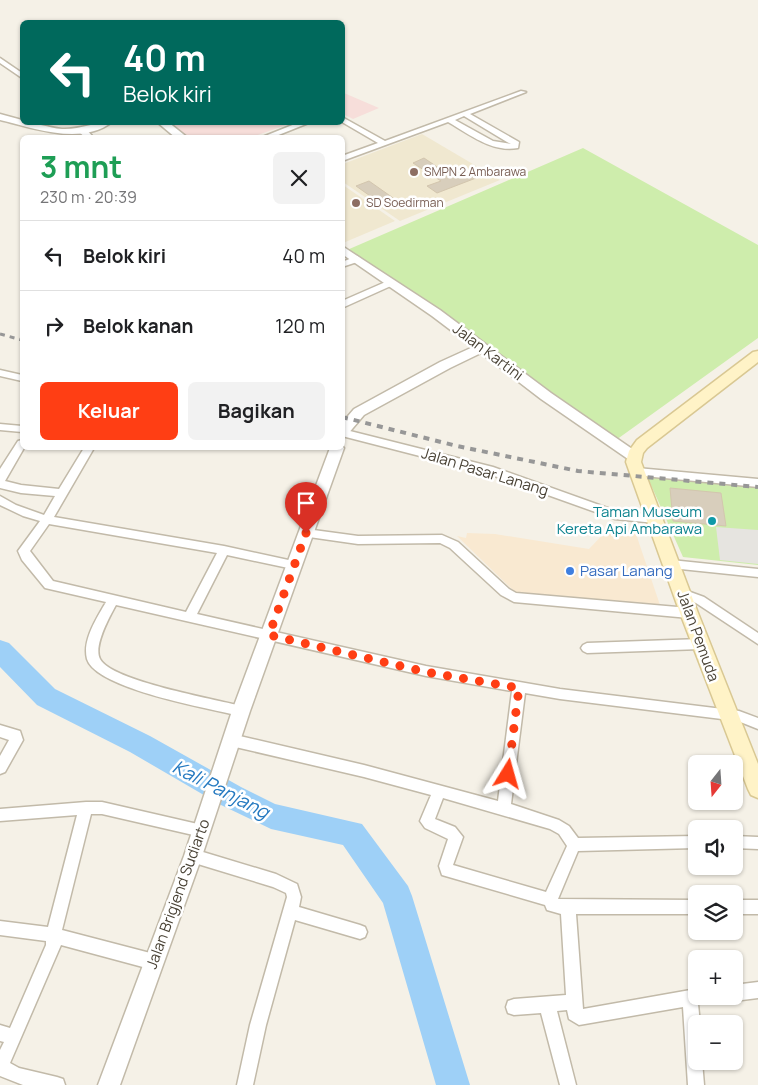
<!DOCTYPE html>
<html lang="id">
<meta charset="utf-8">
<style>
:root{--surface:#fff;--page:#f2f2f2;--text:#202124;--muted:#757577;--line:#e0e0e0;--accent:#ff3e14}
body{margin:0;font-family:Manrope,sans-serif;background:var(--page);color:var(--text);height:100vh;display:flex;flex-direction:column;font-size:19px;white-space:nowrap}
*{box-sizing:border-box;margin:0}
p{font-size:16px;color:var(--muted)}
.icon{flex:none;width:28px;height:28px;fill:none;stroke:currentColor;stroke-width:2;stroke-linecap:round;stroke-linejoin:round}
.map{position:relative;flex:1;overflow:hidden}
.drawer{position:absolute;left:20px;top:135px;width:325px;height:315px;display:flex;flex-direction:column;background:var(--surface);border-radius:8px;box-shadow:0 1px 4px #0004}
.drawer>*{flex:none}
.guide{position:absolute;left:20px;top:20px;width:325px;height:105px;border-radius:8px;box-shadow:0 1px 4px #0004;background:#00695c;color:#fff;overflow:hidden}
.needle{width:32px;rotate:197deg}
.fabs{position:absolute;left:688px;top:755px;display:grid;gap:10px}
.fabs a{display:grid;place-items:center;width:55px;height:55px;border-radius:8px;background:var(--surface);box-shadow:0 1px 4px #0004;font-size:25px}
.pin{position:absolute;display:grid;place-items:center;width:42px;height:42px;color:#fff;margin:-51px -21px;border-radius:50% 50% 50% 0;rotate:-45deg;box-shadow:0 0 5px #0007}
.pin .icon{rotate:45deg}
.me{position:absolute;width:55px;margin:-28px;rotate:8deg;stroke-linejoin:round;filter:drop-shadow(0 0 4px #0008)}
.turn{display:flex;align-items:center;gap:18px;height:105px;padding:0 20px;font-size:22px}
.turn .icon{width:65px;height:65px;stroke-width:2.5}
.turn b{display:block;font-size:35px;line-height:42px}
.round{display:grid;place-items:center;flex:none;width:52px;height:52px;border-radius:8px;background:var(--page)}
.summary{display:flex;align-items:center;justify-content:space-between;height:85px;padding:0 20px}
h1{font-size:30px;font-weight:700;line-height:38px;color:#1e9e55}
.primary-button{display:flex;gap:10px;margin-top:auto;padding:10px 20px}
.primary-button a{flex:1;height:58px;border-radius:8px;background:var(--accent);color:#fff;font-size:20px;font-weight:700;line-height:58px;text-align:center}
.primary-button a+a{background:var(--page);color:var(--text)}
ul{padding:0;list-style:none}
li{display:flex;align-items:center;gap:15px;height:70px;padding:0 20px;border-top:1px solid var(--line)}
li div{flex:1}
li b{display:block;font-size:19px}
li em{font-style:normal}
.map>svg:first-child{display:block}
.commercial{fill:#f9e9d1}
.education{fill:#f0e8d0}
.medical{fill:#f7deda}
.green{fill:#ceedac}
.parking{fill:#e6e4e0}
.lines{fill:none;stroke-linecap:round;stroke-linejoin:round}
.river{fill:#9ed0f7;fill-rule:evenodd}
.building{fill:#d8cebc;stroke:#d3c6ae}
.minor-casing{stroke:#c2baa9;stroke-width:3}
.tertiary-casing{stroke:#c2baa9;stroke-width:3}
.secondary-casing{stroke:#d9c893;stroke-width:3}
.minor{fill:#fff;fill-rule:evenodd}
.tertiary{fill:#fff;fill-rule:evenodd}
.secondary{fill:#fff3c7;fill-rule:evenodd}
.rail-far1{stroke:#979797;stroke-width:3;stroke-dasharray:5 5;stroke-linecap:butt}
.rail{stroke:#979797;stroke-width:4;stroke-dasharray:6 6;stroke-linecap:butt}
.route{stroke:#ff3e14;stroke-width:9;stroke-dasharray:0 16.2}
.education-dot{fill:#8d6e63;stroke:#fff;stroke-width:2}
.culture-dot{fill:#0f9aa8;stroke:#fff;stroke-width:2}
.shop-dot{fill:#3f7fe0;stroke:#fff;stroke-width:2}
.labels{text-anchor:middle;stroke-width:5;stroke-linejoin:round;paint-order:stroke}
.far-education-label{font-size:12px;fill:#785e54;stroke:#fff;text-anchor:start}
.street-label{font-size:15px;fill:#494235;stroke:#fff}
.culture-label{font-size:15px;fill:#0d838f;stroke:#fff;text-anchor:end}
.shop-label{font-size:15px;fill:#366cbe;stroke:#fff;text-anchor:start}
.near-water-label{font-size:19px;font-style:italic;fill:#2479c0;stroke:#fff}
</style>
<div class="map">
<svg width="758" height="1085" viewBox="0 0 758 1085">
<rect width="100%" height="100%" fill="#f5f1e7"/>
<path class="commercial" d="M 611,526 L 636,534 L 661,608 L 515,592 L 457,536 L 466,538 L 467,533 L 495,534 L 589,549 Z"/>
<path class="education" d="M 422,134 L 500,180 L 400,221 L 343,182 L 343,164 Z
M 343,185 L 395,221 L 343,243 Z"/>
<path class="medical" d="M 342,93 L 344,93 L 379,108 L 353,119 L 343,114 Z
M 167,123 L 292,123 L 249,138 L 188,137 Z"/>
<path class="green" d="M 583,148 L 758,245 L 758,338 L 616,440 L 347,250 Z
M 647,476 L 758,486 L 758,565 L 683,557 Z"/>
<path class="parking" d="M 716,527 L 758,530 L 758,564 L 720,560 Z"/>
<g class="lines">
<path class="river" d="M 0,640 L 9,643 L 55,689 L 150,736 L 241,787 L 275,804 L 362,824 L 408,886 L 412,896 L 470,1085 L 436,1085 L 383,903 L 343,845 L 271,829 L 221,805 L 130,752 L 37,705 L 0,667 Z"/>
</g>
<path class="building" d="M 424,158 L 452,177 L 473,170 L 476,178 L 437,193 L 427,186 L 441,181 L 413,163 Z
M 369,181 L 396,200 L 383,205 L 356,186 Z
M 670,488 L 721,493 L 726,526 L 673,521 Z"/>
<g class="lines">
<defs>
<path id="minor" d="M 0,58 L 22,73 L 22,78 L 0,63 Z
M 521,91 L 526,92 L 470,114 L 519,142 L 518,148 C 492,153 469,134 448,122 L 342,161 L 342,156 L 378,143 L 342,122 L 342,117 L 385,141 ZM 464,116 L 507,142 L 511,144 L 493,141 L 455,120 Z
M 300,122 L 311,122 L 271,138 L 260,138 Z
M 79,128 L 85,128 L 94,138 L 86,138 L 79,132 Z
M 357,256 L 361,259 L 360,261 L 342,267 L 342,262 Z
M 390,280 L 394,283 L 393,285 L 342,308 L 342,301 Z
M 0,370 L 22,375 L 22,381 L 0,376 Z
M 0,424 L 22,426 L 22,432 L 0,430 Z
M 342,429 L 493,467 L 616,511 L 655,515 L 661,519 L 655,523 L 615,519 L 486,473 L 342,436 Z
M 22,440 L 22,448 L 24,448 L 5,481 L 21,485 L 59,489 L 84,448 L 94,448 L 54,517 L 224,546 L 293,561 L 297,562 L 299,565 L 297,568 L 293,569 L 227,555 L 197,614 L 426,666 L 560,689 L 739,711 L 758,718 L 758,729 L 738,721 L 560,699 L 525,693 L 511,804 L 559,820 L 569,826 L 578,838 L 696,836 L 696,848 L 578,851 L 558,899 L 696,900 L 696,914 L 576,914 L 583,1009 L 696,989 L 696,996 L 710,996 L 708,1002 L 698,1004 L 700,1024 L 696,1024 L 696,1061 L 702,1061 L 704,1085 L 688,1085 L 683,1007 L 579,1025 L 569,1019 L 567,1010 L 557,1011 L 576,1085 L 560,1085 L 541,1013 L 514,1015 L 508,1013 L 506,1007 L 508,1001 L 514,999 L 566,995 L 561,914 L 547,910 L 545,905 L 442,875 L 439,866 L 448,839 L 425,828 L 420,821 L 431,795 L 364,777 L 231,746 L 226,744 L 224,740 L 226,736 L 231,734 L 364,765 L 498,801 L 512,691 L 426,676 L 116,605 C 110,616 93,646 100,659 C 111,681 215,699 241,706 L 246,707 L 247,711 L 246,715 L 241,716 C 211,709 96,689 87,659 C 82,640 97,618 106,602 L 45,588 L 22,560 L 18,551 L 40,521 L 23,516 L 0,505 L 0,496 L 16,505 L 44,515 L 55,496 L 21,493 L 0,488 L 0,469 L 18,441 ZM 49,524 L 217,553 L 186,612 L 53,581 L 30,551 ZM 443,798 L 550,829 L 559,834 L 567,846 L 546,892 L 453,865 L 463,837 L 455,827 L 435,819 Z
M 637,468 L 758,479 L 758,487 L 633,475 L 632,472 L 633,469 Z
M 306,529 L 358,536 L 442,535 L 458,542 L 509,589 L 516,593 L 689,608 L 693,610 L 695,613 L 693,616 L 689,618 L 514,602 L 501,595 L 450,548 L 440,543 L 358,544 L 302,536 L 300,533 L 302,530 Z
M 671,560 L 758,569 L 758,577 L 671,568 L 667,567 L 665,564 L 667,561 Z
M 682,589 L 704,597 L 758,633 L 758,644 L 696,603 L 678,596 L 676,593 L 678,590 Z
M 701,639 L 705,641 L 707,644 L 705,647 L 701,649 L 587,653 L 583,651 L 581,648 L 583,645 L 587,643 Z
M 0,725 L 20,731 L 23,740 L 5,772 L 0,774 L 0,756 L 9,740 L 0,737 Z
M 86,802 L 102,802 L 202,825 L 207,826 L 209,831 L 207,836 L 202,837 L 102,814 L 91,814 L 62,930 L 154,954 L 159,957 L 162,962 L 159,967 L 154,970 L 61,945 L 10,1063 L 19,1068 L 57,1077 L 63,1079 L 65,1085 L 23,1085 L 0,1076 L 0,1050 L 4,1042 L 0,1041 L 0,1025 L 10,1028 L 46,945 L 46,941 L 0,935 L 0,921 L 48,927 L 77,815 L 0,821 L 0,809 Z
M 734,836 L 758,837 L 758,849 L 734,848 Z
M 193,849 L 276,874 L 297,884 L 301,897 L 299,907 L 360,925 L 365,927 L 367,932 L 365,937 L 360,939 L 295,920 L 266,1025 L 253,1085 L 237,1085 L 250,1025 L 287,897 L 286,893 L 273,887 L 188,861 L 186,856 L 188,851 Z
M 734,900 L 758,900 L 758,914 L 734,914 Z
M 758,982 L 758,998 L 734,1001 L 729,998 L 728,996 L 734,996 L 734,985 Z"/>
<path id="tertiary" d="M 0,114 L 22,120 L 22,122 C 36,122 48,128 62,129 C 79,130 95,122 112,122 C 81,146 34,128 0,120 Z
M 157,122 L 168,122 L 188,138 L 176,138 Z
M 342,246 L 440,310 L 551,393 L 638,453 L 640,456 L 638,459 L 628,459 L 541,399 L 481,353 L 450,368 L 364,415 L 347,435 L 342,436 L 342,423 L 354,409 L 440,362 L 473,347 L 432,316 L 342,254 Z
M 342,446 L 344,448 L 250,711 L 202,856 L 120,1085 L 98,1085 L 184,856 L 232,711 L 330,448 L 342,448 Z"/>
<path id="secondary" d="M 758,351 L 758,362 L 647,448 L 643,453 L 641,462 L 698,613 L 758,764 L 758,798 L 751,795 L 748,789 L 680,613 L 626,462 L 629,451 L 637,440 L 753,352 Z"/>
</defs>
<use href="#minor" class="minor-casing"/>
<use href="#tertiary" class="tertiary-casing"/>
<use href="#secondary" class="secondary-casing"/>
<use href="#minor" class="minor"/>
<use href="#tertiary" class="tertiary"/>
<use href="#secondary" class="secondary"/>
<path class="rail-far1" d="M 0,334 L 22,340"/>
<path class="rail" d="M 342,417 L 457,446 L 578,471 L 758,487"/>
</g>
<g class="lines">
<path class="route" d="M 306,533 L 269,635 L 426,672 L 519,688 L 508,774"/>
</g>
<g class="education-dot">
<circle cx="414" cy="172" r="5"/>
<circle cx="356" cy="203" r="5"/>
</g>
<circle class="culture-dot" cx="712" cy="521" r="5"/>
<circle class="shop-dot" cx="570" cy="571" r="5"/>
<g class="labels">
<g class="far-education-label">
<text x="424" y="176">SMPN 2 Ambarawa</text>
<text x="366" y="207">SD Soedirman</text>
</g>
<g class="street-label">
<text transform="translate(488 352) rotate(37)" y="5">Jalan Kartini</text>
<text transform="translate(485 472) rotate(17)" y="5">Jalan Pasar Lanang</text>
<text transform="translate(698 636) rotate(70)" y="5">Jalan Pemuda</text>
<text transform="translate(178 894) rotate(-70)" y="5">Jalan Brigjend Sudiarto</text>
</g>
<g class="culture-label">
<text x="702" y="517">Taman Museum<tspan x="702" dy="17">Kereta Api Ambarawa</tspan></text>
</g>
<g class="shop-label">
<text x="580" y="576">Pasar Lanang</text>
</g>
<g class="near-water-label">
<text transform="translate(221 789) rotate(27)" y="7">Kali Panjang</text>
</g>
</g>
</svg>
<div class="fabs">
<a><svg class="needle" viewBox="-14 -14 28 28"><path d="M0-13l5 13h-10z" fill="#e53935"/><path d="M0 13l5-13h-10z" fill="#757577"/></svg></a>
<a><svg class="icon" aria-label="sound" viewBox="0 0 24 24"><path d="M4 9h4l5-4v14l-5-4H4zM17 9q2 3 0 6"/></svg></a>
<a><svg class="icon" aria-label="layers" viewBox="0 0 24 24"><path d="M12 4l9 5-9 5-9-5zM3 14l9 5 9-5"/></svg></a>
<a>+</a>
<a>−</a>
</div>
<div class="pin" style="left:306px;top:533px;background:#d93025"><svg class="icon" aria-label="arrive" viewBox="0 0 24 24"><path d="M6 21V4h12l-3 4 3 4H6"/></svg></div>
<svg class="me" style="left:508px;top:774px" viewBox="-20 -20 40 40"><path d="M0-17L14 15 0 8-14 15z" fill="#ff3e14" stroke="#fff" stroke-width="4"/></svg>
<div class="guide">
<div class="turn"><svg class="icon" aria-label="left" viewBox="0 0 24 24"><path d="M17 20v-9H6M10 6l-5 5 5 5"/></svg><div><b>40 m</b>Belok kiri</div></div>
</div>
<section class="drawer">
<div class="summary"><div><h1>3 mnt</h1><p>230 m · 20:39</p></div><a class="round"><svg class="icon" aria-label="close" viewBox="0 0 24 24"><path d="M6 6l12 12M18 6L6 18"/></svg></a></div>
<ul>
<li><svg class="icon" aria-label="left" viewBox="0 0 24 24"><path d="M17 20v-9H6M10 6l-5 5 5 5"/></svg><div><b>Belok kiri</b></div><em>40 m</em></li>
<li><svg class="icon" aria-label="right" viewBox="0 0 24 24"><path d="M7 20v-9h11M14 6l5 5-5 5"/></svg><div><b>Belok kanan</b></div><em>120 m</em></li>
</ul>
<div class="primary-button"><a>Keluar</a><a>Bagikan</a></div>
</section>
</div>
